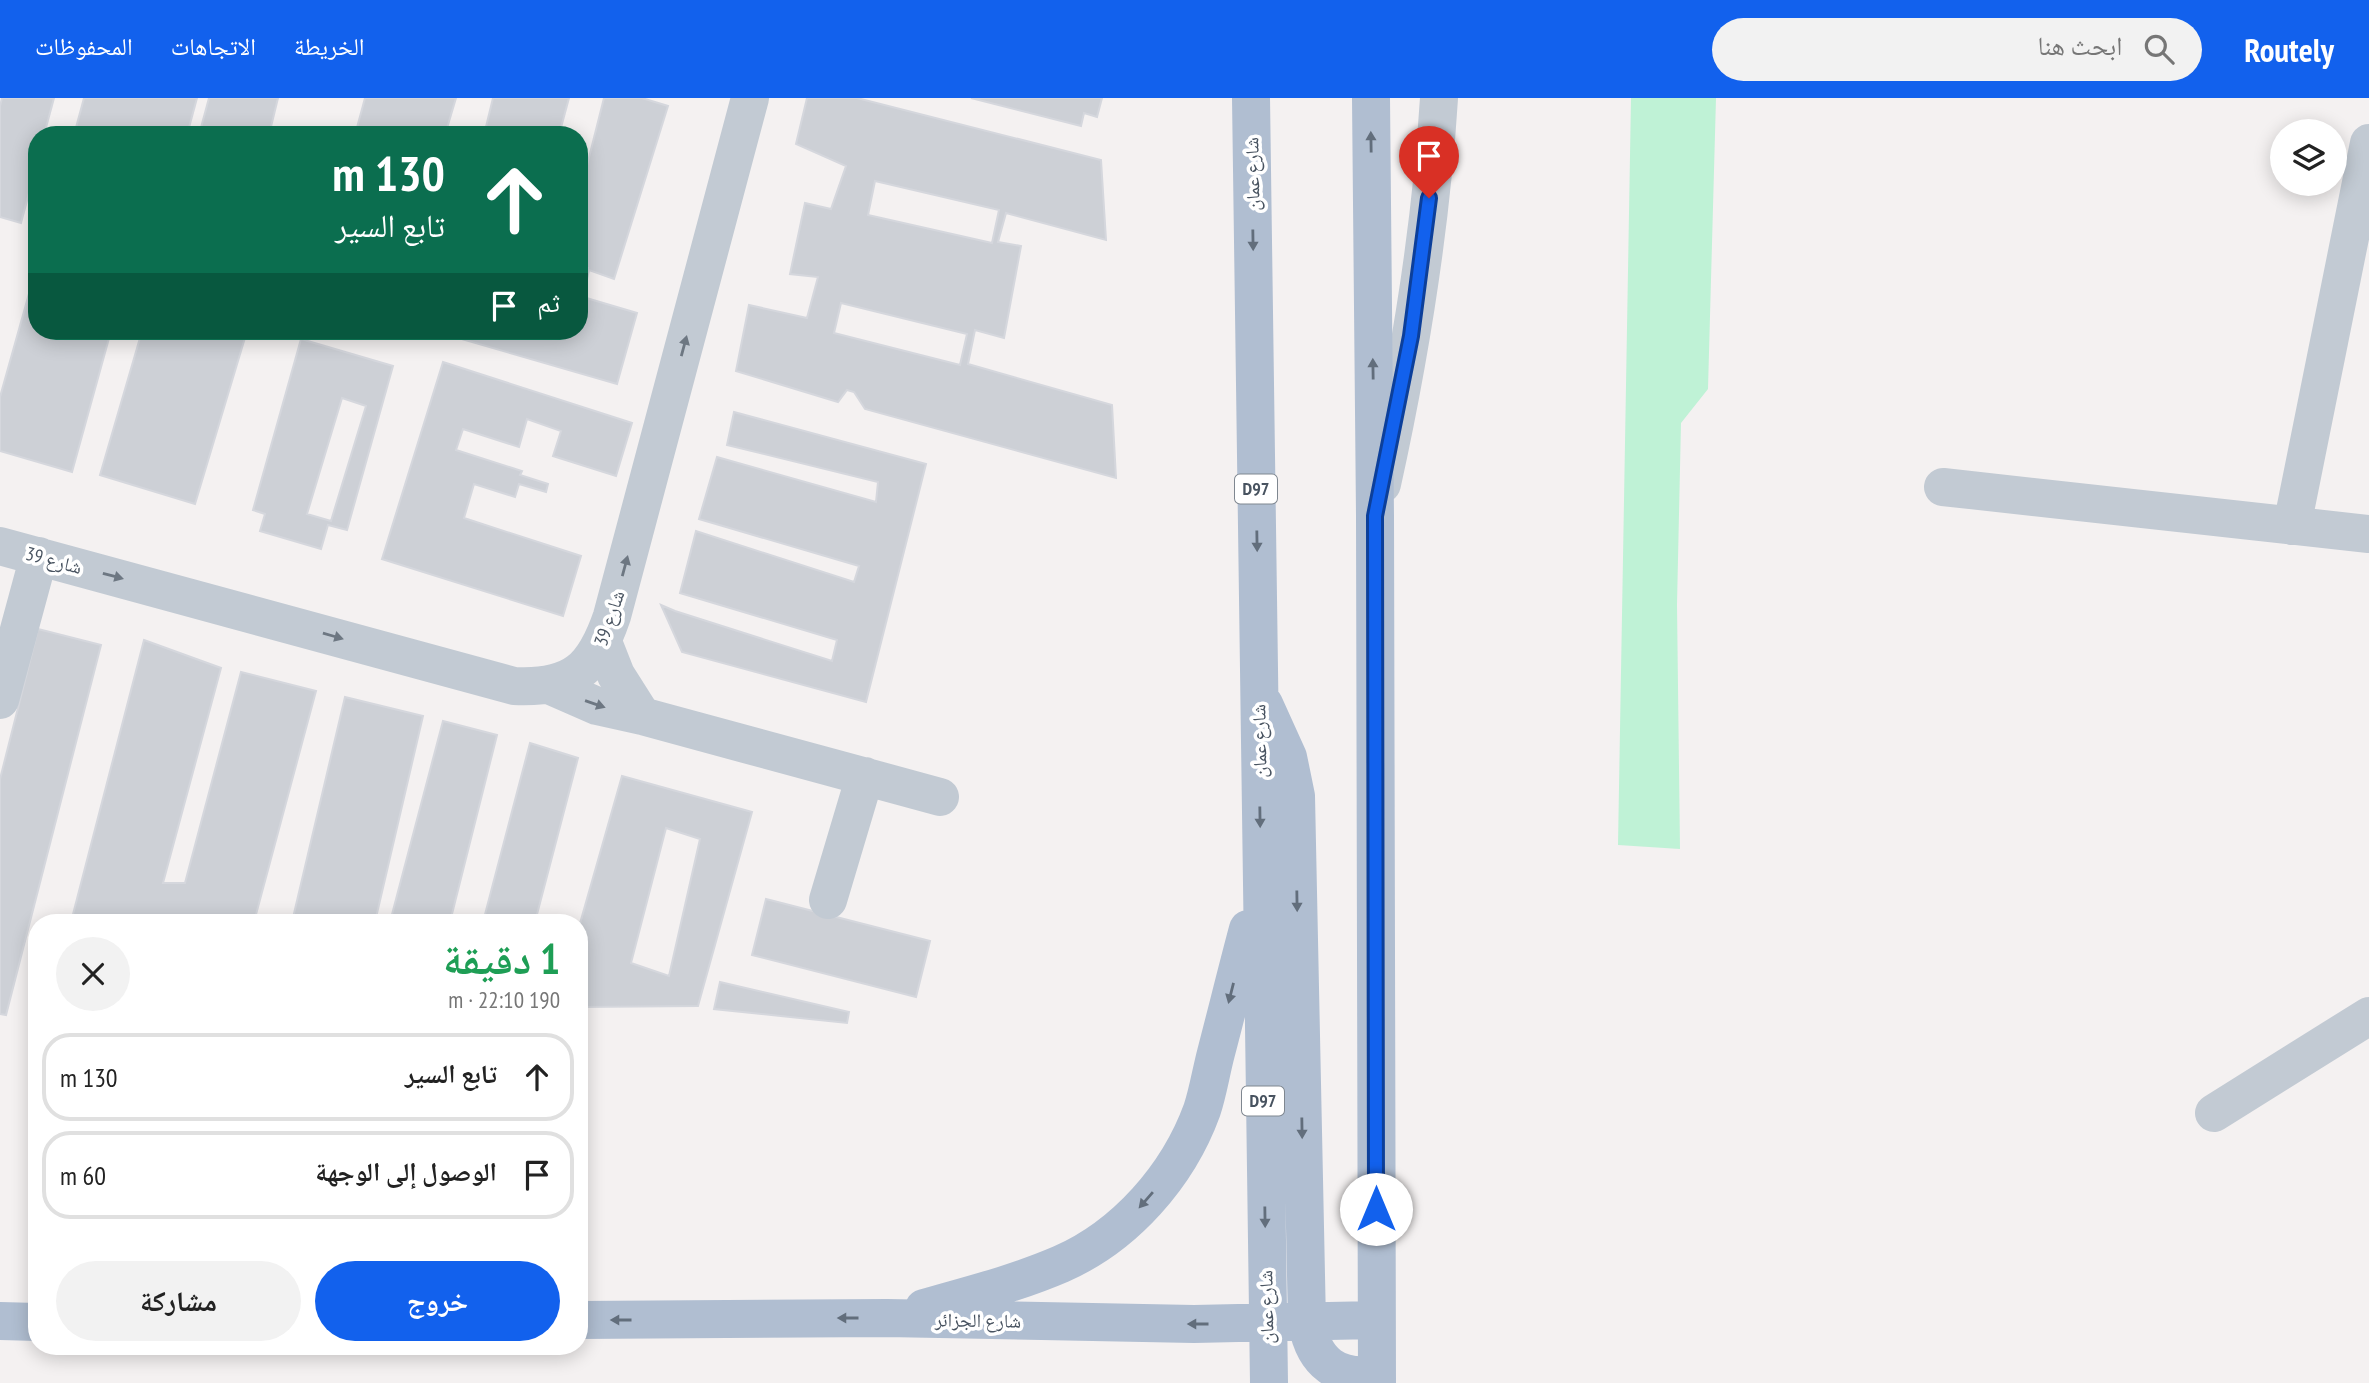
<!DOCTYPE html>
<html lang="ar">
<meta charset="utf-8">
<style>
:root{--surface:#fff;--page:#f2f2f2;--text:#222;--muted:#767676;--line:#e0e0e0;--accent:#1261ed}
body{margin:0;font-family:"PT Sans Narrow","Noto Naskh Arabic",sans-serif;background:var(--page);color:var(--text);direction:rtl;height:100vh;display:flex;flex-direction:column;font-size:26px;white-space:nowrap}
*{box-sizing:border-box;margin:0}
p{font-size:23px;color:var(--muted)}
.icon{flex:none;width:38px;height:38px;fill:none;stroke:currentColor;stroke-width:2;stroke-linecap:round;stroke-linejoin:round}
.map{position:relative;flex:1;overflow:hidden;direction:ltr}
.side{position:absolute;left:28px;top:816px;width:560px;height:441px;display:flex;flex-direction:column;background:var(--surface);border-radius:28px;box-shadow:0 4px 18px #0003;direction:rtl}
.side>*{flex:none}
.banner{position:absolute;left:28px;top:28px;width:560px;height:214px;border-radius:28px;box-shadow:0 4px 18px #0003;direction:rtl;background:#0b6e4f;color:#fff;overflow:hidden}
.controls{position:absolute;left:2270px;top:21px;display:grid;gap:14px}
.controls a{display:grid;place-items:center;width:77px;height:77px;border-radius:50%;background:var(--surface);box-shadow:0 4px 18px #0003;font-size:35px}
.pin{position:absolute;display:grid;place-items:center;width:60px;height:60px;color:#fff;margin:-72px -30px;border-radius:50% 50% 50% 0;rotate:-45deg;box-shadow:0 0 7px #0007}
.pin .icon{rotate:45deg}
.me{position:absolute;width:77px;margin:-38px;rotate:0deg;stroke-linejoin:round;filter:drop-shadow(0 0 5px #0008)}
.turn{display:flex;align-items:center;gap:24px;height:147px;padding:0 28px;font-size:32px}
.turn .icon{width:91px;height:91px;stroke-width:2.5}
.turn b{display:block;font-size:49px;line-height:60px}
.then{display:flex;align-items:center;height:66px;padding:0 28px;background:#0003;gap:14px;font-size:26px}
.round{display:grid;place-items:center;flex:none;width:74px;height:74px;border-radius:37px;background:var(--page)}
.summary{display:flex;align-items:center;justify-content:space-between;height:119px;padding:0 28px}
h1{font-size:42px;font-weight:800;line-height:52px;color:#1e9e55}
.action{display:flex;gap:14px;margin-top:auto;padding:14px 28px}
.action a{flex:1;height:80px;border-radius:42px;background:var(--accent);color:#fff;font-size:28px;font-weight:800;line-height:80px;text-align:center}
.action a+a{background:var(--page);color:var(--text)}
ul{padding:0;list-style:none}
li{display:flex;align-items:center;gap:21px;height:88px;margin:0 14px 10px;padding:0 14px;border:4px solid var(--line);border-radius:28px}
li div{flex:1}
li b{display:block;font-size:26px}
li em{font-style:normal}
header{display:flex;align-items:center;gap:42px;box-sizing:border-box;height:98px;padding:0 35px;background:var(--accent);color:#fff}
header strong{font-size:33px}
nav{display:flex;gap:38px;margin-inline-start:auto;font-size:24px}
.search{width:490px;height:63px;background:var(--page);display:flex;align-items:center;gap:18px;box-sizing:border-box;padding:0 24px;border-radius:38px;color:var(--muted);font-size:26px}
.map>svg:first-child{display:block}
.green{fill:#bff2d6}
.building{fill:#cdd0d6;stroke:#d5d7dd;stroke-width:2;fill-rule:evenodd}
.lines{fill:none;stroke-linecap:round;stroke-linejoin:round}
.minor{stroke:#c2cad3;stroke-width:38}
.major{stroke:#b0bed1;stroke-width:38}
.oneway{fill:#626e7c}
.oneway2{fill:#6d7782}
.route-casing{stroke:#0c3f9a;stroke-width:18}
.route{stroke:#1261ed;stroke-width:12}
.labels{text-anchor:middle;stroke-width:7;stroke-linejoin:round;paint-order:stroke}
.shield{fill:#fff;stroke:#7f8790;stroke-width:2}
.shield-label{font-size:18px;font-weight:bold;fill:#485360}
.street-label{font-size:19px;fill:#485360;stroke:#fff}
</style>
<header>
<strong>Routely</strong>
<div class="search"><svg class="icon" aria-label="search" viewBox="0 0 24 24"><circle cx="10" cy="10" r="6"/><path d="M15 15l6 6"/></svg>ابحث هنا</div>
<nav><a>الخريطة</a><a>الاتجاهات</a><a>المحفوظات</a></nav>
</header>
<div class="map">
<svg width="2369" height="1285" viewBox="0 0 2369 1285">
<rect width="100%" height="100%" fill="#f4f1f1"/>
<path class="green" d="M 1631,0 L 1716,0 L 1708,291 L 1681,325 L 1677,507 L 1680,751 L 1618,747 Z"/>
<path class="building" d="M 2,0 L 54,0 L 44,37 L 37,37 L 37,65 L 21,125 L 0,119 L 0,8 Z
M 84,0 L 197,0 L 187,37 L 74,37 Z
M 209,0 L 278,0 L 269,37 L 199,37 Z
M 365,0 L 456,0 L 445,37 L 355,37 Z
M 493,0 L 569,0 L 559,37 L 484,37 Z
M 604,0 L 642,0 L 668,8 L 614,181 L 589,172 L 583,199 L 637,215 L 617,286 L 434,233 L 579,233 L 579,201 L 588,170 L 579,167 L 579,99 Z
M 807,0 L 857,0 L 1101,62 L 1106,142 L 1006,115 L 998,144 L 1021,148 L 1004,240 L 975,232 L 968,266 L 1112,307 L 1116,380 L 865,311 L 854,294 L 847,292 L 838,304 L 736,273 L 749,207 L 807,220 L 818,179 L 790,176 L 805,105 L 831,111 L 846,68 L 796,46 ZM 875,83 L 999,112 L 992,145 L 868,117 ZM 841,205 L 967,236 L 960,267 L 834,235 Z
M 971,0 L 1102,0 L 1097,19 L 1084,15 L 1081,28 Z
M 37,167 L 37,233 L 111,233 L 72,374 L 0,353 L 0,299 Z
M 142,233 L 247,233 L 195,406 L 100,377 Z
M 301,241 L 393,268 L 347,432 L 328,427 L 321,451 L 260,433 L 265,416 L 253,412 ZM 342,300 L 366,308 L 331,423 L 307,416 Z
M 443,264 L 632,325 L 616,378 L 553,358 L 561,333 L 527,321 L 519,349 L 463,331 L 456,352 L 522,373 L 520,377 L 548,386 L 546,394 L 519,386 L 515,399 L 474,386 L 464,420 L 581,458 L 563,518 L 382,461 Z
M 734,314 L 926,366 L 866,604 L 682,554 L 661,507 L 675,513 L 832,563 L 837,542 L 680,495 L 696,433 L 854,484 L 859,468 L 699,421 L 717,359 L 876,404 L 878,384 L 727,347 Z
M 38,531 L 101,547 L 6,917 L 0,916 L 0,681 Z
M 144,542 L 221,570 L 163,785 L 185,785 L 241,574 L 316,593 L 254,824 L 71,824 Z
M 345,599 L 423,618 L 375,824 L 292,824 Z
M 443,623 L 497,637 L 450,824 L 390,824 Z
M 530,645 L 578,660 L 535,824 L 483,824 Z
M 622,678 L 752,714 L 698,908 L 579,909 L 579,829 ZM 666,730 L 700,741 L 669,878 L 631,865 Z
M 766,801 L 930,843 L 916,899 L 752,857 Z
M 720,884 L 849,914 L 847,925 L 714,911 Z"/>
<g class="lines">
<path class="minor" d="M 1382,386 C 1410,259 1431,130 1439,0
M 1943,389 L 2369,436
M 2292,428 L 2369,45
M 0,448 L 514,588 C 573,591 594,571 612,518 L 750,0
M 603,544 L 616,577 L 642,618
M 549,587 L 597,608 L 642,618 L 940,699
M 0,602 L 39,458
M 828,802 L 865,678
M 2214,1015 L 2369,918"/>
<path class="major" d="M 1251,0 L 1269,1285
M 1371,0 L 1375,418 L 1377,1285
M 1264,606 L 1288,659 L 1296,698 L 1307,1225 C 1314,1265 1337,1282 1377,1276
M 924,1210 C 970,1197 1017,1185 1061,1166 C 1125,1138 1178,1078 1202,1012 C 1208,994 1211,974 1216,955 C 1227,913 1237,872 1248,831
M 579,1222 L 887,1220 L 1194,1226 L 1376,1222
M 0,1223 L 37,1224"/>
</g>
<defs><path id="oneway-solid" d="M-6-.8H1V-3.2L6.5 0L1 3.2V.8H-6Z" transform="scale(1.75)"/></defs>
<g class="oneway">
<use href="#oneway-solid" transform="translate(1371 44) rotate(-91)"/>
<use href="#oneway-solid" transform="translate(1253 142) rotate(89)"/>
<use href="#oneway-solid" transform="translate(1373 271) rotate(-91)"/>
<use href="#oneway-solid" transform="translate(1257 443) rotate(89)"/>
<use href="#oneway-solid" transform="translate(1260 719) rotate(89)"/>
<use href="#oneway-solid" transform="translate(1297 803) rotate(89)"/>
<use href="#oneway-solid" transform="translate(1231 895) rotate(104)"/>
<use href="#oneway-solid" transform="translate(1302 1030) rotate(89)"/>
<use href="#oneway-solid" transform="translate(1146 1102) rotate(131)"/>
<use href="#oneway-solid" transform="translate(1265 1119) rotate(89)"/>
<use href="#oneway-solid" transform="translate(848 1220) rotate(180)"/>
<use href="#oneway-solid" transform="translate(621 1222) rotate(180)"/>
<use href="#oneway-solid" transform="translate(1198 1226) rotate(180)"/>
</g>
<g class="oneway2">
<use href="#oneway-solid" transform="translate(684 248) rotate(-75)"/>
<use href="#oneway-solid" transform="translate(625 468) rotate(-75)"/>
<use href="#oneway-solid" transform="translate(113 478) rotate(15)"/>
<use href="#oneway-solid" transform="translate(333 538) rotate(16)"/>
<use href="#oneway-solid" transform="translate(595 606) rotate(19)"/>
</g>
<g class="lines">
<defs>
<path id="route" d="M 1376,1111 L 1375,418 L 1411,238 L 1429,100"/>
</defs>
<use href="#route" class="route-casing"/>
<use href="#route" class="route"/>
</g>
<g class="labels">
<g class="shield">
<rect x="1235" y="376.5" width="42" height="29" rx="5"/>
<rect x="1242" y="988.5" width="42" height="29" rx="5"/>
</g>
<g class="shield-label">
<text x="1256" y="397">D97</text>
<text x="1263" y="1009">D97</text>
</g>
<g class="street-label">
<text transform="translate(1252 76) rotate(-91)" y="7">شارع عمان</text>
<text transform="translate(54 462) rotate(15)" y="7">شارع 39</text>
<text transform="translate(609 520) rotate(-71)" y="7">شارع 39</text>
<text transform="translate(1259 643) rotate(-91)" y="7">شارع عمان</text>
<text transform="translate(1266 1209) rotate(-91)" y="7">شارع عمان</text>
<text transform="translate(978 1222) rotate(1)" y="7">شارع الجزائر</text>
</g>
</g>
</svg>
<div class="controls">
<a><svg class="icon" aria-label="layers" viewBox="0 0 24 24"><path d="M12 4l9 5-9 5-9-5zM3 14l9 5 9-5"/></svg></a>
</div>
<div class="pin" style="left:1429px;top:100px;background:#d93025"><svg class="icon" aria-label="arrive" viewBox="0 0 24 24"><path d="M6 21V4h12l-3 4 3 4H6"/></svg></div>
<svg class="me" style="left:1376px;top:1111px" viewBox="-20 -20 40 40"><circle r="19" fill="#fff"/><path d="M0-13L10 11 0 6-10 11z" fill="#1261ed"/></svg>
<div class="banner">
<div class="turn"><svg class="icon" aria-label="ahead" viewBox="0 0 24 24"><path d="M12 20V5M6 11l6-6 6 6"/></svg><div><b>130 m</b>تابع السير</div></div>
<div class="then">ثم<svg class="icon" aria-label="arrive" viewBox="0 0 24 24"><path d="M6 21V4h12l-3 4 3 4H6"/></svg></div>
</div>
<section class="side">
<div class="summary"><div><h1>1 دقيقة</h1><p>190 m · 22:10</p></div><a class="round"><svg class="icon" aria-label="close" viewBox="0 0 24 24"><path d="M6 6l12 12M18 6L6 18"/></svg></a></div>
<ul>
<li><svg class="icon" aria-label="ahead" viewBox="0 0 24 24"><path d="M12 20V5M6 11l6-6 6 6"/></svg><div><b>تابع السير</b></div><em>130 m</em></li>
<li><svg class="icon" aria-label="arrive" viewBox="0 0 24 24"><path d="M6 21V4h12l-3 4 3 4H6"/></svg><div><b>الوصول إلى الوجهة</b></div><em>60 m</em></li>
</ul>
<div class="action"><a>خروج</a><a>مشاركة</a></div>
</section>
</div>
